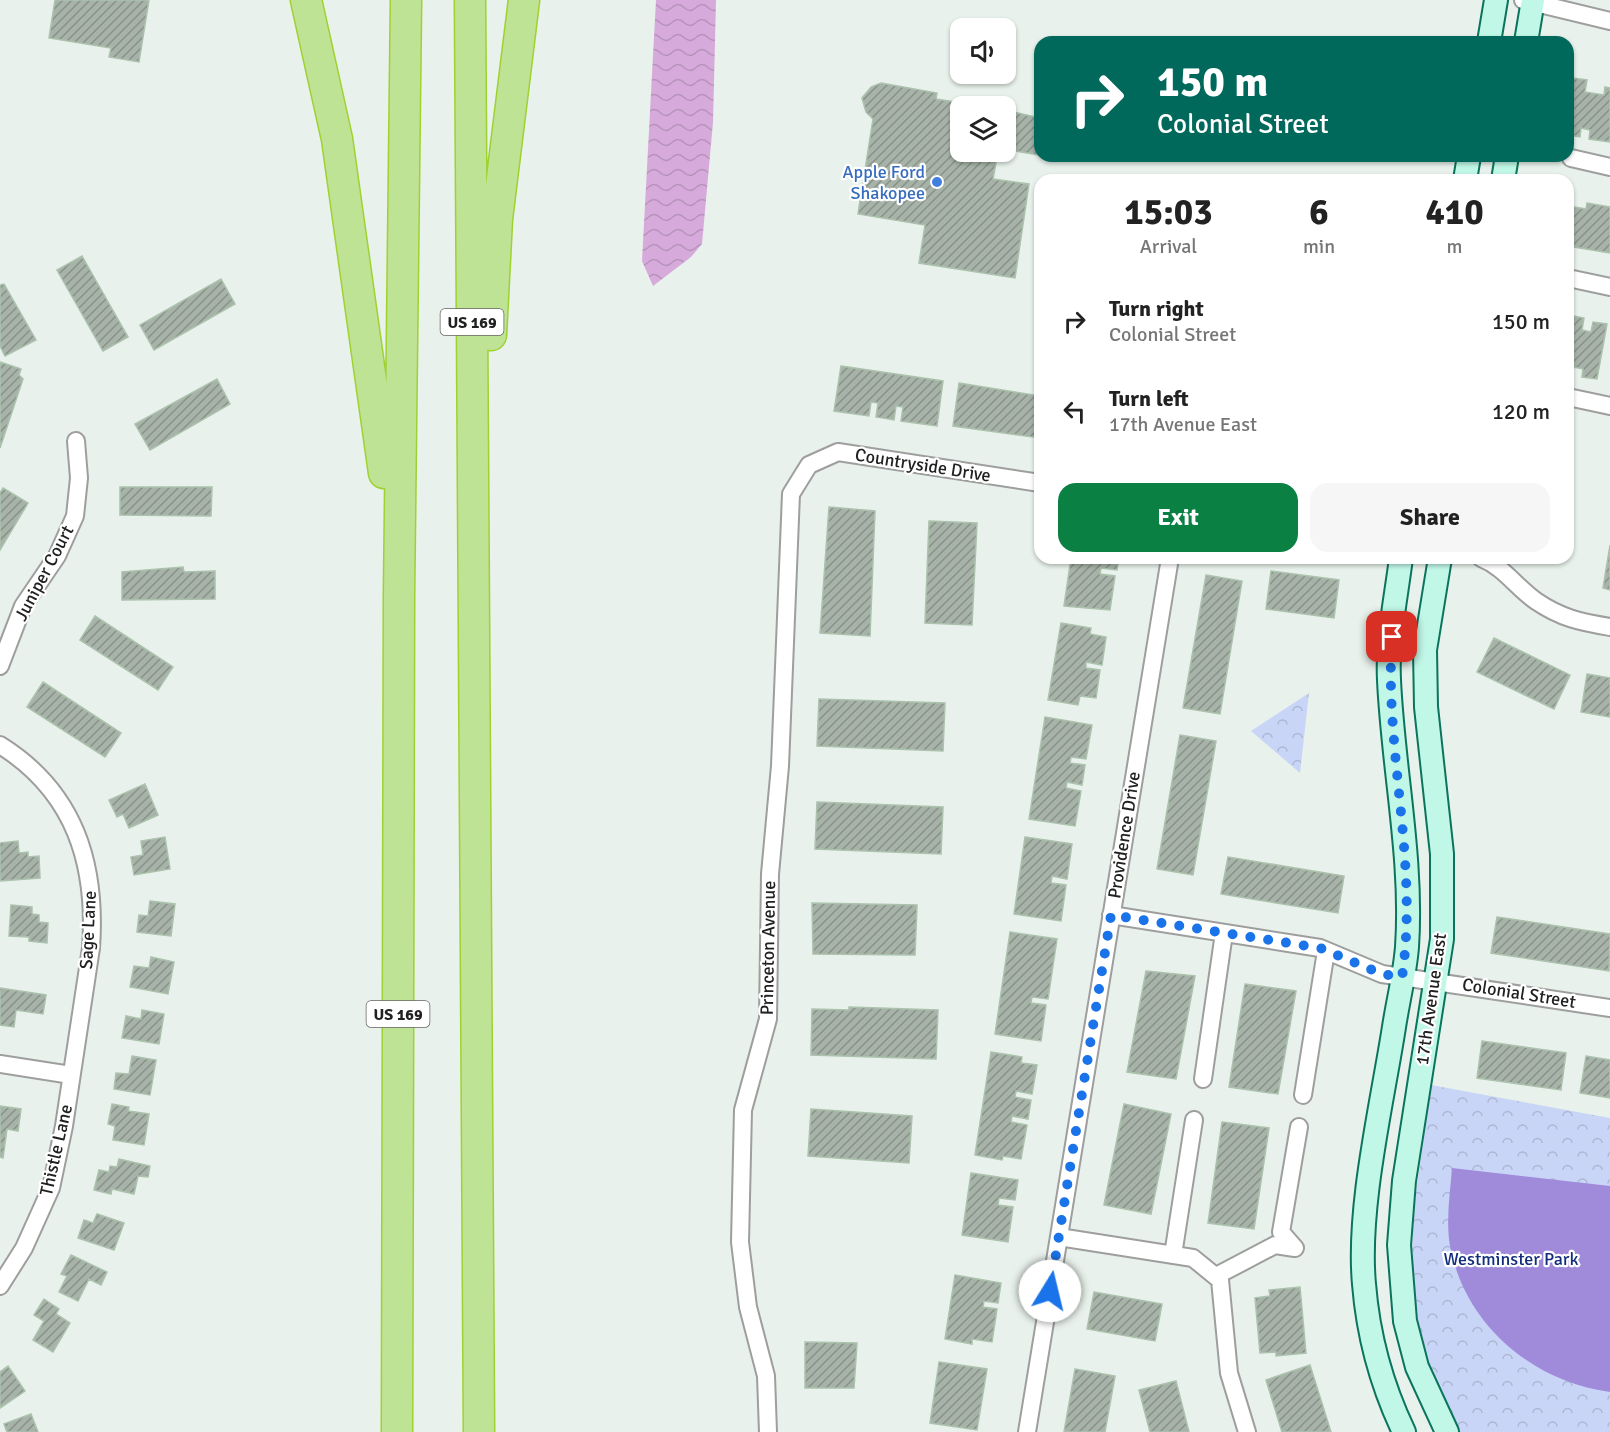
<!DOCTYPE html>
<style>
:root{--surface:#fff;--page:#f6f6f6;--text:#222;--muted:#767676;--accent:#0b8043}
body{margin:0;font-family:Signika,sans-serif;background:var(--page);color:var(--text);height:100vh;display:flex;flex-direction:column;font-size:22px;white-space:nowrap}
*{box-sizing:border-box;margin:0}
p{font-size:20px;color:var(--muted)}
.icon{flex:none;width:33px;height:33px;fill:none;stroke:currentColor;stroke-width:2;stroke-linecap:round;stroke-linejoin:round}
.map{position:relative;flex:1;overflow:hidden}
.side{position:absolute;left:1034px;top:174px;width:540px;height:390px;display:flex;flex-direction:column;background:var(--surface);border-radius:18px;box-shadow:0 2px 4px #0004}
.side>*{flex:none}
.top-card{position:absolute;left:1034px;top:36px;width:540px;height:126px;border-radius:18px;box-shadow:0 2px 4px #0004;background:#00695c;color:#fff;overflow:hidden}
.tools{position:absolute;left:950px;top:18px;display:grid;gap:12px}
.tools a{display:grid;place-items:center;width:66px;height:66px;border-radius:12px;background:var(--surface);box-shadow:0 2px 4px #0004;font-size:30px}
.pin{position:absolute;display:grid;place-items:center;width:51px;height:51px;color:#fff;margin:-26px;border-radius:12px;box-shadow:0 3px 9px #0006}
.me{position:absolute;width:66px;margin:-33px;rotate:9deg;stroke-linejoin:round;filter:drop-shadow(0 0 4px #0008)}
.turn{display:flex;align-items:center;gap:21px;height:126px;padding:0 24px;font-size:27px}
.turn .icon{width:78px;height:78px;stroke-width:2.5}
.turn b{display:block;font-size:42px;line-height:51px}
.eta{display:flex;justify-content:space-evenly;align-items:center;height:102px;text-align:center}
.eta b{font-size:36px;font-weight:700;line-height:42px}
.primary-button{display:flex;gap:12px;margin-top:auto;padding:12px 24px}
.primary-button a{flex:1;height:69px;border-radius:18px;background:var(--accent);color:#fff;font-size:24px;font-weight:700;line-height:69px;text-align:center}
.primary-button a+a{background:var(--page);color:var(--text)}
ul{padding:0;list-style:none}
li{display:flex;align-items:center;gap:18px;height:90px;padding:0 24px}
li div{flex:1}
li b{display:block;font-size:22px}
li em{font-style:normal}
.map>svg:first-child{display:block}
.park{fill:url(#park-crowns)}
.pitch{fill:#a08bdb}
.water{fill:url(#water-waves)}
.building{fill:url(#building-hatch);stroke:#abc2ad;stroke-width:1.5}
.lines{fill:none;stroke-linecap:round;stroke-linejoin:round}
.street-casing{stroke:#9e9e9e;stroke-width:20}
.secondary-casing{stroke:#0b745c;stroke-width:26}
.highway-casing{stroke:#9fd231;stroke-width:33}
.street{stroke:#fff;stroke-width:16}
.secondary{stroke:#c0f7e7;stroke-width:22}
.highway{stroke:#bee395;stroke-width:30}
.route{stroke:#1a73e8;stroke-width:10;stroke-dasharray:0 18}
.shop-dot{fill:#3f7fe0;stroke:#fff;stroke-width:2}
.labels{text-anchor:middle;stroke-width:4.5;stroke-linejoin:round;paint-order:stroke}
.shield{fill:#fff;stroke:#646464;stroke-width:1.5}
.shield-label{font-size:16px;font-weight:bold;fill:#212121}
.shop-label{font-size:18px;fill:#366cbe;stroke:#fff;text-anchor:end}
.street-label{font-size:18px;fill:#212121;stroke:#fff}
.park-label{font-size:18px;fill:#122d7b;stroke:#fff}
</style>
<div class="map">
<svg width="1610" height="1432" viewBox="0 0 1610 1432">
<defs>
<pattern id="park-crowns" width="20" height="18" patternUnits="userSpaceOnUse" patternTransform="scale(1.5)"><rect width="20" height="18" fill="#c8d5f7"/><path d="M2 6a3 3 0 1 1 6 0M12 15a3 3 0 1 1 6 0" fill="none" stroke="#acb7d3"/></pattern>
<pattern id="water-waves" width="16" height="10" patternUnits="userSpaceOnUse" patternTransform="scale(1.5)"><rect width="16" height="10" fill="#d6abdb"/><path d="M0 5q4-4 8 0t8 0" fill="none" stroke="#b793bc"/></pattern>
<pattern id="building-hatch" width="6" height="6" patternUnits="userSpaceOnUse" patternTransform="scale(1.5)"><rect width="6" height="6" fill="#a7b3a8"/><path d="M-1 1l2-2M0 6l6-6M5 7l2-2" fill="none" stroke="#889188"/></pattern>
</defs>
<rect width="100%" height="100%" fill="#e8f1eb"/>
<path class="park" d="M 1309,693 L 1300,773 L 1251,731 Z
M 1431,1085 L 1610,1118 L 1610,1432 L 1457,1432 L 1421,1348 L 1411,1270 L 1414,1207 Z"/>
<path class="pitch" d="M 1452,1168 L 1610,1186 L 1610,1392 C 1535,1382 1468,1328 1451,1251 C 1445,1224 1450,1195 1452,1168 Z"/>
<path class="water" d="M 656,0 L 716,0 L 713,122 L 702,244 L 691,257 L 653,286 L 642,261 Z"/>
<path class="building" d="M 55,0 L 149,0 L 139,62 L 109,57 L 111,48 L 49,38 Z
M 1572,78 L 1587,80 L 1585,92 L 1604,95 L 1605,87 L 1610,88 L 1610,142 L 1589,139 L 1590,130 L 1581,128 L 1580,137 L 1568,135 Z
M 881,83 L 937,93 L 936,99 L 982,106 L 960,106 L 960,152 L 1005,152 L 1005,110 L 1040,118 L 1040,155 L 1015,151 L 997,157 L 993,179 L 1029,184 L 1015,278 L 919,263 L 925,225 L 858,214 L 873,119 L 866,112 L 862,98 L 871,87 Z
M 1587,203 L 1610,207 L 1610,253 L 1568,246 L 1568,206 L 1586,209 Z
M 82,256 L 128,337 L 103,351 L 57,270 Z
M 221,279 L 235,304 L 154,350 L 140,325 Z
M 4,284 L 36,340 L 5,356 L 0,346 L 0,285 Z
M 1569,315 L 1584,318 L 1582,330 L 1591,332 L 1593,322 L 1607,324 L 1597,379 L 1582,377 L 1583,369 L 1574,367 L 1573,371 L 1568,370 Z
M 0,362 L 21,369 L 19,375 L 23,379 L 0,448 Z
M 841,366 L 943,381 L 937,426 L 901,421 L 903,407 L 896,406 L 894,420 L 876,417 L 878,403 L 871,402 L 869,416 L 834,411 Z
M 217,379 L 230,404 L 150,450 L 135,424 Z
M 959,383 L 1040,396 L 1040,438 L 953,426 Z
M 120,487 L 212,487 L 211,516 L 120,515 Z
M 3,488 L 28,503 L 0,550 L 0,493 Z
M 829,507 L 875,511 L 870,636 L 820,633 Z
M 929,521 L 977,523 L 972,625 L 925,623 Z
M 1610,545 L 1610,590 L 1603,588 Z
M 1071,558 L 1119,558 L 1117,570 L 1101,568 L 1100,574 L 1115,576 L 1110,610 L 1064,606 Z
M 183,567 L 184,572 L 215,571 L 215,599 L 122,600 L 122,572 Z
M 1271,571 L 1339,580 L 1334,618 L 1266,609 Z
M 1206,575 L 1242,581 L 1220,714 L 1183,708 Z
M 95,616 L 173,667 L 158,690 L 80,640 Z
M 1061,623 L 1091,628 L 1090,634 L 1106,637 L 1102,665 L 1086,662 L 1086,668 L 1100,670 L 1096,698 L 1080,696 L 1078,705 L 1048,700 Z
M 1494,638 L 1570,675 L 1554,709 L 1477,672 Z
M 1587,674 L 1610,678 L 1610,717 L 1581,712 Z
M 43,682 L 121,733 L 105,757 L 27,707 Z
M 819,699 L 945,703 L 943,751 L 817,746 Z
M 1045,717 L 1092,725 L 1086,759 L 1071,757 L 1070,763 L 1085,765 L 1082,785 L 1067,782 L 1066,788 L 1081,791 L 1075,826 L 1029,819 Z
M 1180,735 L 1216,741 L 1193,875 L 1157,869 Z
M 145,784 L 158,815 L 129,828 L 123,814 L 117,817 L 109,800 Z
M 817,802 L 943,807 L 941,854 L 815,849 Z
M 165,837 L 170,869 L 134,875 L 131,857 L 143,855 L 141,841 Z
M 1025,837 L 1072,844 L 1067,879 L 1052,876 L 1051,883 L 1066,885 L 1061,921 L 1014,914 Z
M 18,841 L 19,853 L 28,852 L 28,857 L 39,856 L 40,878 L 0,881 L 0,843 Z
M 1228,857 L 1344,876 L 1338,913 L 1221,894 Z
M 150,901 L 175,904 L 171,936 L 137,932 L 139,915 L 148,916 Z
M 812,903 L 917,905 L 915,955 L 813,954 Z
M 11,905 L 32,907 L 32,914 L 39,915 L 39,922 L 48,923 L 47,943 L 29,941 L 29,937 L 9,936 Z
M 1497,917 L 1610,934 L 1609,971 L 1491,953 Z
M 1010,932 L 1057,939 L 1048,999 L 1032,997 L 1031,1003 L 1046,1005 L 1041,1041 L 995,1034 Z
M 151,957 L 174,962 L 168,994 L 130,987 L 134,966 L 149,968 Z
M 1146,971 L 1195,976 L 1176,1079 L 1127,1072 Z
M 1245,984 L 1296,991 L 1278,1094 L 1229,1087 Z
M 0,988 L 46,995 L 43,1014 L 16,1010 L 14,1027 L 0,1025 Z
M 849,1007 L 938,1010 L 936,1059 L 811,1055 L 812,1009 L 849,1010 Z
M 142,1010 L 164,1014 L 159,1044 L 122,1038 L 126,1016 L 141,1019 Z
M 1482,1041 L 1566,1053 L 1561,1090 L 1477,1078 Z
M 991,1052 L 1022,1057 L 1021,1063 L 1037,1065 L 1032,1094 L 1016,1091 L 1015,1097 L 1031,1100 L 1028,1119 L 1012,1116 L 1011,1122 L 1027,1125 L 1021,1159 L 1003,1156 L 1002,1160 L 975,1155 Z
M 132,1056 L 156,1060 L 150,1095 L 114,1089 L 116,1073 L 129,1074 Z
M 1586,1056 L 1610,1060 L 1610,1098 L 1580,1093 Z
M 112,1104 L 129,1107 L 128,1111 L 149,1114 L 144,1145 L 113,1140 L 115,1126 L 108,1124 Z
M 1124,1104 L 1171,1114 L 1151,1214 L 1104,1205 Z
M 0,1106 L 21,1109 L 18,1131 L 7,1129 L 3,1158 L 0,1157 Z
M 811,1109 L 912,1116 L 909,1163 L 808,1156 Z
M 1222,1122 L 1269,1128 L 1254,1229 L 1208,1223 Z
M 119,1159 L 150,1166 L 148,1177 L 138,1176 L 134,1194 L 112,1189 L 111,1194 L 94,1190 L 99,1170 L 109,1172 L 110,1166 L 117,1167 Z
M 971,1173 L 1018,1180 L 1015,1200 L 999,1198 L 998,1205 L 1013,1207 L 1008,1242 L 962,1235 Z
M 97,1214 L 124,1223 L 114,1250 L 78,1238 L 84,1220 L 93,1223 Z
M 71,1255 L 107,1272 L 101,1285 L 89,1279 L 78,1301 L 59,1292 L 67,1276 L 61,1274 Z
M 955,1275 L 1001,1283 L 998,1303 L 984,1301 L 983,1307 L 997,1309 L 992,1342 L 972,1339 L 972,1344 L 945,1339 Z
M 1300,1287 L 1306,1353 L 1276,1356 L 1276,1352 L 1260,1353 L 1255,1298 L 1270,1296 L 1269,1290 Z
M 1094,1292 L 1162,1304 L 1155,1341 L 1087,1329 Z
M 44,1299 L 59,1309 L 56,1314 L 70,1323 L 53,1352 L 33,1340 L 44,1321 L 34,1315 Z
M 805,1342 L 857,1343 L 854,1388 L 805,1388 Z
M 939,1362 L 987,1369 L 977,1430 L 930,1423 Z
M 1310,1365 L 1331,1432 L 1282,1432 L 1266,1380 Z
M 8,1366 L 25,1391 L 0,1408 L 0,1372 Z
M 1075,1369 L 1115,1376 L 1105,1432 L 1064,1432 Z
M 1176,1381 L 1189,1432 L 1150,1432 L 1139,1390 Z
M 31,1414 L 38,1432 L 7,1432 L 4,1424 Z"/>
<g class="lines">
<defs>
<path id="street" d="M 1523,0 L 1610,21
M 1571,158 L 1610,167
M 1568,278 L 1610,287
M 1568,397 L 1610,406
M 1481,558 C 1504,567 1516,587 1536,601 C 1561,618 1580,622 1610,627
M 0,666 L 23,606 L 57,556 L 75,516 L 79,478 L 76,441
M 0,745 C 75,792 97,864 91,948 L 64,1126 L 51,1188 L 24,1248 L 0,1286
M 1111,915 L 1320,948 L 1382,974 L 1610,1008
M 0,1064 L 71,1075
M 1203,1079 L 1224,933
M 1303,1095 L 1326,951
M 1059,1237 L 1193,1258 L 1220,1280 L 1229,1373 L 1247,1432
M 1173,1255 L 1194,1120
M 1216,1276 L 1275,1245 L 1295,1248 L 1281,1232 L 1299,1127
M 768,1432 L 766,1376 L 748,1307 L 740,1242 L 743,1110 L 768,1019 L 770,874 L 780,766 L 791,494 L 809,465 L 838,452 L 1040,483
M 1027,1432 L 1170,558"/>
<path id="secondary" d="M 1489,42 L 1496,0
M 1526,42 L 1533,0
M 1465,180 L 1469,156
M 1503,180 L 1507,156
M 1401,558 C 1396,598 1387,640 1389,680 C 1393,769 1413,858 1407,947 C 1405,973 1398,1001 1394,1027 C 1382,1104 1357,1208 1364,1284 C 1368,1334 1382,1386 1404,1432
M 1440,558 L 1425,650 L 1426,707 L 1442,854 L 1442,939 L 1404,1181 L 1399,1245 L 1405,1321 L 1417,1367 L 1447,1432"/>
<path id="highway" d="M 306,0 L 337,139 L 384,473
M 470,0 L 479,1432
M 491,335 L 497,219 L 524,0
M 397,1432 L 399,596 L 406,0"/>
</defs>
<use href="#street" class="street-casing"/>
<use href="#secondary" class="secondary-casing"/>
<use href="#highway" class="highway-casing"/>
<use href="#street" class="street"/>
<use href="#secondary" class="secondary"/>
<use href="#highway" class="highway"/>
</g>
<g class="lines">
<path class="route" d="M 1050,1291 L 1111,915 L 1320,948 L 1382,974 L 1402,977 C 1419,863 1384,750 1392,637"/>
</g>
<circle class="shop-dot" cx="937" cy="182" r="6"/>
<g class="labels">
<g class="shield">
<rect x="440.5" y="309" width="63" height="26" rx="4.5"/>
<rect x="366.5" y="1001" width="63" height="26" rx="4.5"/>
</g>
<g class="shield-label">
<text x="472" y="328">US 169</text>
<text x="398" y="1020">US 169</text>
</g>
<g class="shop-label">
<text x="925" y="178">Apple Ford<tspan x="925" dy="21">Shakopee</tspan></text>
</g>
<g class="street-label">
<text transform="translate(923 465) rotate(9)" y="6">Countryside Drive</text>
<text transform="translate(44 573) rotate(-62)" y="6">Juniper Court</text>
<text transform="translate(1124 835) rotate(-81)" y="6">Providence Drive</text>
<text transform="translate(88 930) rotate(-87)" y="6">Sage Lane</text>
<text transform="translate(768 948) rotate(-89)" y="6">Princeton Avenue</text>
<text transform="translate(1519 993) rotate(9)" y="6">Colonial Street</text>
<text transform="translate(1431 999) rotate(-82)" y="6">17th Avenue East</text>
<text transform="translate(56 1150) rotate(-77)" y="6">Thistle Lane</text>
</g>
<g class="park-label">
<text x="1511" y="1265">Westminster Park</text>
</g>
</g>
</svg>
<div class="tools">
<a><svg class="icon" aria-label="sound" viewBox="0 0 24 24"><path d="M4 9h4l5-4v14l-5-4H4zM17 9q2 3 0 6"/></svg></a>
<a><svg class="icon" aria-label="layers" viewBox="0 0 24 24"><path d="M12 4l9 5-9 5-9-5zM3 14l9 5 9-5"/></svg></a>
</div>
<div class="pin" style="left:1392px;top:637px;background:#d93025"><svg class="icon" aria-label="arrive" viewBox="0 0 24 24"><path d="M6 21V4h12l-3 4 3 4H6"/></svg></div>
<svg class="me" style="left:1050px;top:1291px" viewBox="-20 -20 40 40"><circle r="19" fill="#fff"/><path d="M0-13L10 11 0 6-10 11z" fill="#1a73e8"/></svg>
<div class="top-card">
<div class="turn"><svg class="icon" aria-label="right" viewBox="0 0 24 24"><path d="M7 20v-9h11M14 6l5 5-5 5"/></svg><div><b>150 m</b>Colonial Street</div></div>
</div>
<section class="side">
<div class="eta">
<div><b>15:03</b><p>Arrival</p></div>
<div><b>6</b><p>min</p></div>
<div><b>410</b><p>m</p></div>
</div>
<ul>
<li><svg class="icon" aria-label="right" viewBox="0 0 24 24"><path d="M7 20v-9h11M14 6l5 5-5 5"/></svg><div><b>Turn right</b><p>Colonial Street</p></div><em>150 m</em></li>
<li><svg class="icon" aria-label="left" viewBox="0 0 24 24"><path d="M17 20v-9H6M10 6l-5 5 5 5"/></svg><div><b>Turn left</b><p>17th Avenue East</p></div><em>120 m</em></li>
</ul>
<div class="primary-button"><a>Exit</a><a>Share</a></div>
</section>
</div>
